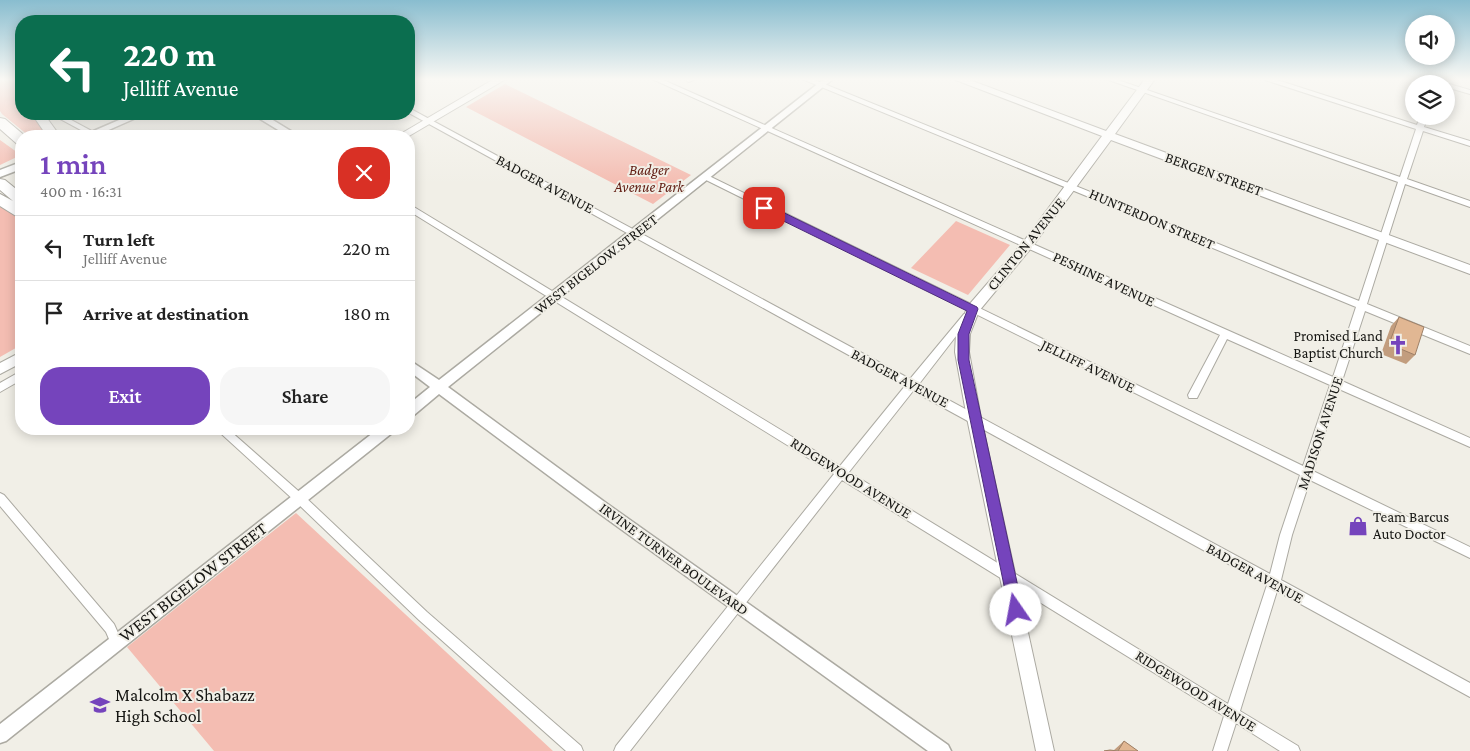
<!DOCTYPE html>
<meta charset="utf-8">
<style>
:root{--surface:#fff;--page:#f6f6f6;--text:#222;--muted:#767676;--line:#e0e0e0;--accent:#7544bc}
body{margin:0;font-family:"Crimson Pro",serif;background:var(--page);color:var(--text);height:100vh;display:flex;flex-direction:column;font-size:19px;white-space:nowrap}
*{box-sizing:border-box;margin:0}
p{font-size:16px;color:var(--muted)}
.icon{flex:none;width:28px;height:28px;fill:none;stroke:currentColor;stroke-width:2;stroke-linecap:round;stroke-linejoin:round}
.map{position:relative;flex:1;overflow:hidden}
.panel{position:absolute;left:15px;top:130px;width:400px;height:305px;display:flex;flex-direction:column;background:var(--surface);border-radius:20px;box-shadow:0 2px 12px #0003}
.panel>*{flex:none}
.banner{position:absolute;left:15px;top:15px;width:400px;height:105px;border-radius:20px;box-shadow:0 2px 12px #0003;background:#0b6e4f;color:#fff;overflow:hidden}
.controls{position:absolute;left:1405px;top:15px;display:grid;gap:10px}
.controls a{display:grid;place-items:center;width:50px;height:50px;border-radius:50%;background:var(--surface);box-shadow:0 2px 12px #0003;font-size:25px}
.pin{position:absolute;display:grid;place-items:center;width:42px;height:42px;color:#fff;margin:-21px;border-radius:10px;box-shadow:0 2px 8px #0006}
.me{position:absolute;width:55px;margin:-28px;rotate:348deg;stroke-linejoin:round;filter:drop-shadow(0 0 4px #0008)}
.turn{display:flex;align-items:center;gap:18px;height:105px;padding:0 25px;font-size:22px}
.turn .icon{width:65px;height:65px;stroke-width:2.5}
.turn b{display:block;font-size:35px;line-height:42px}
.round{display:grid;place-items:center;flex:none;width:52px;height:52px;border-radius:20px;background:var(--page)}
.headline{display:flex;align-items:center;justify-content:space-between;height:85px;padding:0 25px}
h1{font-size:30px;font-weight:600;line-height:38px;color:var(--accent)}
.primary-button{display:flex;gap:10px;margin-top:auto;padding:10px 25px}
.primary-button a{flex:1;height:58px;border-radius:20px;background:var(--accent);color:#fff;font-size:20px;font-weight:600;line-height:58px;text-align:center}
.primary-button a+a{background:var(--page);color:var(--text)}
ul{padding:0;list-style:none}
li{display:flex;align-items:center;gap:15px;height:65px;padding:0 25px;border-top:1px solid var(--line)}
li div{flex:1}
li b{display:block;font-size:19px}
li em{font-style:normal}
.map>svg:first-child{display:block}
.green{fill:#f4bdb2}
.lines{fill:none;stroke-linecap:round;stroke-linejoin:round}
.minor-casing{stroke:#acaaa2;stroke-width:2}
.tertiary-casing{stroke:#acaaa2;stroke-width:3}
.secondary-casing{stroke:#acaaa2;stroke-width:2}
.motorway-casing{stroke:#acaaa2;stroke-width:2}
.minor{fill:#fff;fill-rule:evenodd}
.tertiary{fill:#fff;fill-rule:evenodd}
.secondary{fill:#fff;fill-rule:evenodd}
.motorway{fill:#fff;fill-rule:evenodd}
.wall{fill:#c29d7e}
.building{fill:#e1b793;stroke:#9e8067}
.route{fill:#7544bc;stroke:#4c2c7a}
.labels{text-anchor:middle;stroke-width:4;stroke-linejoin:round;paint-order:stroke}
.park-label{font-size:15px;font-style:italic;fill:#642117;stroke:#f1efe7}
.street-label{font-size:15px;fill:#161613;stroke:#f1efe7}
.poi-label{font-size:15px;fill:#161613;stroke:#f1efe7;text-anchor:end}
.near-street-label{font-size:18px;fill:#161613;stroke:#f1efe7}
.near-poi-label{font-size:18px;fill:#161613;stroke:#f1efe7;text-anchor:start}
</style>
<div class="map">
<svg width="1470" height="751" viewBox="0 0 1470 751">
<rect width="100%" height="100%" fill="#f1efe7"/>
<path class="green" d="M 0,79 L 15,79 L 21,90 L 21,114 L 35,114 L 48,136 L 29,136 L 2,114 L 0,111 Z
M 505,84 L 691,175 L 653,204 L 466,107 Z
M 0,140 L 21,155 L 0,165 Z
M 0,206 L 21,219 L 21,345 L 0,357 Z
M 956,221 L 1010,245 L 968,295 L 911,268 Z
M 296,513 L 553,751 L 214,751 L 127,647 Z"/>
<g class="lines">
<defs>
<path id="minor" d="M 652,79 L 661,79 L 1333,377 L 1356,307 L 802,79 L 812,79 L 1359,301 L 1398,182 L 1106,79 L 1115,79 L 1400,177 L 1416,129 L 1265,80 L 1264,79 L 1274,79 L 1417,125 L 1420,116 L 1428,116 L 1424,127 L 1470,141 L 1470,146 L 1423,131 L 1407,179 L 1470,201 L 1470,207 L 1405,184 L 1367,304 L 1470,346 L 1470,354 L 1365,311 L 1342,381 L 1470,438 L 1470,447 L 1339,389 L 1313,471 L 1470,547 L 1470,558 L 1310,480 L 1292,535 L 1281,580 L 1470,683 L 1470,697 L 1277,591 L 1240,711 L 1298,746 L 1300,751 L 1280,751 L 1236,723 L 1227,751 L 1213,751 L 1224,716 L 842,480 L 630,751 L 614,751 L 616,746 L 834,474 L 409,211 L 409,204 L 840,466 L 905,386 L 409,113 L 409,108 L 910,379 L 964,314 L 970,314 L 972,316 L 970,318 L 919,384 L 1270,574 L 1280,535 L 1300,475 L 702,178 L 703,176 L 709,176 L 1303,466 L 1330,385 L 1227,339 L 1197,398 L 1189,398 L 1188,395 L 1220,335 ZM 913,391 L 1267,585 L 1228,704 L 849,472 Z
M 686,79 L 695,79 L 689,82 L 687,81 Z
M 1421,79 L 1432,79 L 1470,90 L 1470,94 L 1446,87 L 1446,84 L 1434,84 Z
M 51,114 L 60,114 L 101,136 L 92,136 Z
M 21,371 L 21,380 L 0,392 L 0,383 Z
M 216,429 L 228,429 L 304,496 L 427,612 L 581,746 L 583,751 L 566,751 L 419,620 L 296,502 Z
M 0,493 L 4,495 L 114,624 L 122,642 L 120,646 L 116,648 L 112,646 L 106,632 L 0,506 Z"/>
<path id="tertiary" d="M 824,79 L 833,79 L 448,387 L 606,503 L 948,745 L 951,751 L 928,751 L 596,511 L 439,394 L 414,415 L 409,416 L 409,404 L 430,387 L 409,371 L 409,360 L 439,380 Z
M 133,114 L 145,114 L 95,136 L 82,136 Z
M 252,114 L 263,114 L 299,136 L 288,136 Z
M 21,162 L 21,169 L 0,177 L 0,170 Z
M 378,429 L 394,429 L 392,433 L 6,741 L 0,743 L 0,724 Z"/>
<path id="secondary" d="M 494,79 L 506,79 L 409,136 L 397,136 Z
M 953,79 L 967,79 L 1106,131 L 1145,79 L 1155,79 L 1115,134 L 1470,265 L 1470,274 L 1111,140 L 1032,247 L 979,311 L 970,334 L 969,352 L 981,418 L 1054,751 L 1036,751 L 967,418 L 955,352 L 956,334 L 968,306 L 1024,241 L 1102,136 Z
M 21,352 L 21,363 L 0,374 L 0,363 Z"/>
<path id="motorway" d="M 15,79 L 21,79 L 21,84 L 17,83 Z
M 32,114 L 44,114 L 60,136 L 47,136 Z
M 0,118 L 5,119 L 25,136 L 21,136 L 21,144 L 16,143 L 0,129 Z
M 0,179 L 5,180 L 21,193 L 21,205 L 17,204 L 21,206 L 21,218 L 16,216 L 0,206 L 0,194 L 13,201 L 0,190 Z"/>
</defs>
<use href="#minor" class="minor-casing"/>
<use href="#tertiary" class="tertiary-casing"/>
<use href="#secondary" class="secondary-casing"/>
<use href="#motorway" class="motorway-casing"/>
<use href="#minor" class="minor"/>
<use href="#tertiary" class="tertiary"/>
<use href="#secondary" class="secondary"/>
<use href="#motorway" class="motorway"/>
</g>
<path class="wall" d="M 1399,317 L 1415,355 L 1406,364 L 1381,354 L 1391,326 Z
M 1124,741 L 1138,751 L 1114,750 Z"/>
<path class="building" d="M 1399,317 L 1424,327 L 1415,355 L 1389,344 Z
M 1124,741 L 1138,751 L 1104,751 L 1110,750 L 1118,751 Z"/>
<linearGradient id="sky" x2="0" y2="1"><stop stop-color="#89bdcf"/><stop offset="0.43" stop-color="#f9f8f4"/><stop offset="1" stop-color="#f9f8f4" stop-opacity="0"/></linearGradient>
<rect width="1470" height="184" fill="url(#sky)"/>
<path class="route" d="M 761,205 L 768,205 L 977,307 L 978,309 L 969,334 L 969,360 L 1023,610 L 1021,615 L 1016,617 L 1011,615 L 1009,610 L 958,360 L 958,334 L 967,311 L 761,210 Z"/>
<defs>
<symbol id="church-bare" viewBox="-9 -9 18 18"><path d="M-1.2-6h2.4v3.5h3.3v2.4h-3.3V6h-2.4V-.1h-3.3v-2.4h3.3Z" fill="#7544bc" stroke="#f1efe7" stroke-width="2.5" paint-order="stroke"/></symbol>
<symbol id="shop-bare" viewBox="-9 -9 18 18"><path d="M-5-2.5h2.3a2.7 3.5 0 0 1 5.4 0H5L5.5 6h-11ZM-1.5-2.5h3a1.5 2.3 0 0 0-3 0Z" fill="#7544bc" stroke="#f1efe7" stroke-width="2.5" paint-order="stroke"/></symbol>
<symbol id="school-bare" viewBox="-9 -9 18 18"><path d="M0-5L7-2L0 1L-7-2ZM-4 1L0 2.5L4 1V4Q0 6-4 4Z" fill="#7544bc" stroke="#f1efe7" stroke-width="2.5" paint-order="stroke"/></symbol>
</defs>
<g fill-rule="evenodd">
<use href="#church-bare" x="1384" y="331" width="28" height="28"/>
<use href="#shop-bare" x="1344" y="512" width="28" height="28"/>
<use href="#school-bare" x="86" y="691" width="28" height="28"/>
</g>
<g class="labels">
<g class="park-label">
<text x="649" y="175">Badger<tspan x="649" dy="17">Avenue Park</tspan></text>
</g>
<g class="street-label">
<text transform="translate(1214 174) rotate(20)" y="5">BERGEN STREET</text>
<text transform="translate(545 184) rotate(28)" y="5">BADGER AVENUE</text>
<text transform="translate(1152 219) rotate(23)" y="5">HUNTERDON STREET</text>
<text transform="translate(1026 244) rotate(-51)" y="5">CLINTON AVENUE</text>
<text transform="translate(596 264) rotate(-38)" y="5">WEST BIGELOW STREET</text>
<text transform="translate(1104 279) rotate(25)" y="5">PESHINE AVENUE</text>
<text transform="translate(1088 366) rotate(26)" y="5">JELLIFF AVENUE</text>
<text transform="translate(900 378) rotate(28)" y="5">BADGER AVENUE</text>
<text transform="translate(1320 433) rotate(-72)" y="5">MADISON AVENUE</text>
<text transform="translate(851 478) rotate(32)" y="5">RIDGEWOOD AVENUE</text>
<text transform="translate(674 559) rotate(36)" y="5">IRVINE TURNER BOULEVARD</text>
<text transform="translate(1255 573) rotate(29)" y="5">BADGER AVENUE</text>
<text transform="translate(1196 691) rotate(32)" y="5">RIDGEWOOD AVENUE</text>
</g>
<g class="poi-label">
<text x="1383" y="341">Promised Land<tspan x="1383" dy="17">Baptist Church</tspan></text>
<text x="1373" y="522" text-anchor="start">Team Barcus<tspan x="1373" dy="17">Auto Doctor</tspan></text>
</g>
<g class="near-street-label">
<text transform="translate(193 582) rotate(-38)" y="6">WEST BIGELOW STREET</text>
</g>
<g class="near-poi-label">
<text x="115" y="701">Malcolm X Shabazz<tspan x="115" dy="21">High School</tspan></text>
</g>
</g>
</svg>
<div class="controls">
<a><svg class="icon" aria-label="sound" viewBox="0 0 24 24"><path d="M4 9h4l5-4v14l-5-4H4zM17 9q2 3 0 6"/></svg></a>
<a><svg class="icon" aria-label="layers" viewBox="0 0 24 24"><path d="M12 4l9 5-9 5-9-5zM3 14l9 5 9-5"/></svg></a>
</div>
<div class="pin" style="left:764px;top:208px;background:#d93025"><svg class="icon" aria-label="arrive" viewBox="0 0 24 24"><path d="M6 21V4h12l-3 4 3 4H6"/></svg></div>
<svg class="me" style="left:1016px;top:610px" viewBox="-20 -20 40 40"><circle r="19" fill="#fff"/><path d="M0-13L10 11 0 6-10 11z" fill="#7544bc"/></svg>
<div class="banner">
<div class="turn"><svg class="icon" aria-label="left" viewBox="0 0 24 24"><path d="M17 20v-9H6M10 6l-5 5 5 5"/></svg><div><b>220 m</b>Jelliff Avenue</div></div>
</div>
<section class="panel">
<div class="headline"><div><h1>1 min</h1><p>400 m · 16:31</p></div><a class="round" style="background:#d93025;color:#fff"><svg class="icon" aria-label="close" viewBox="0 0 24 24"><path d="M6 6l12 12M18 6L6 18"/></svg></a></div>
<ul>
<li><svg class="icon" aria-label="left" viewBox="0 0 24 24"><path d="M17 20v-9H6M10 6l-5 5 5 5"/></svg><div><b>Turn left</b><p>Jelliff Avenue</p></div><em>220 m</em></li>
<li><svg class="icon" aria-label="arrive" viewBox="0 0 24 24"><path d="M6 21V4h12l-3 4 3 4H6"/></svg><div><b>Arrive at destination</b></div><em>180 m</em></li>
</ul>
<div class="primary-button"><a>Exit</a><a>Share</a></div>
</section>
</div>
